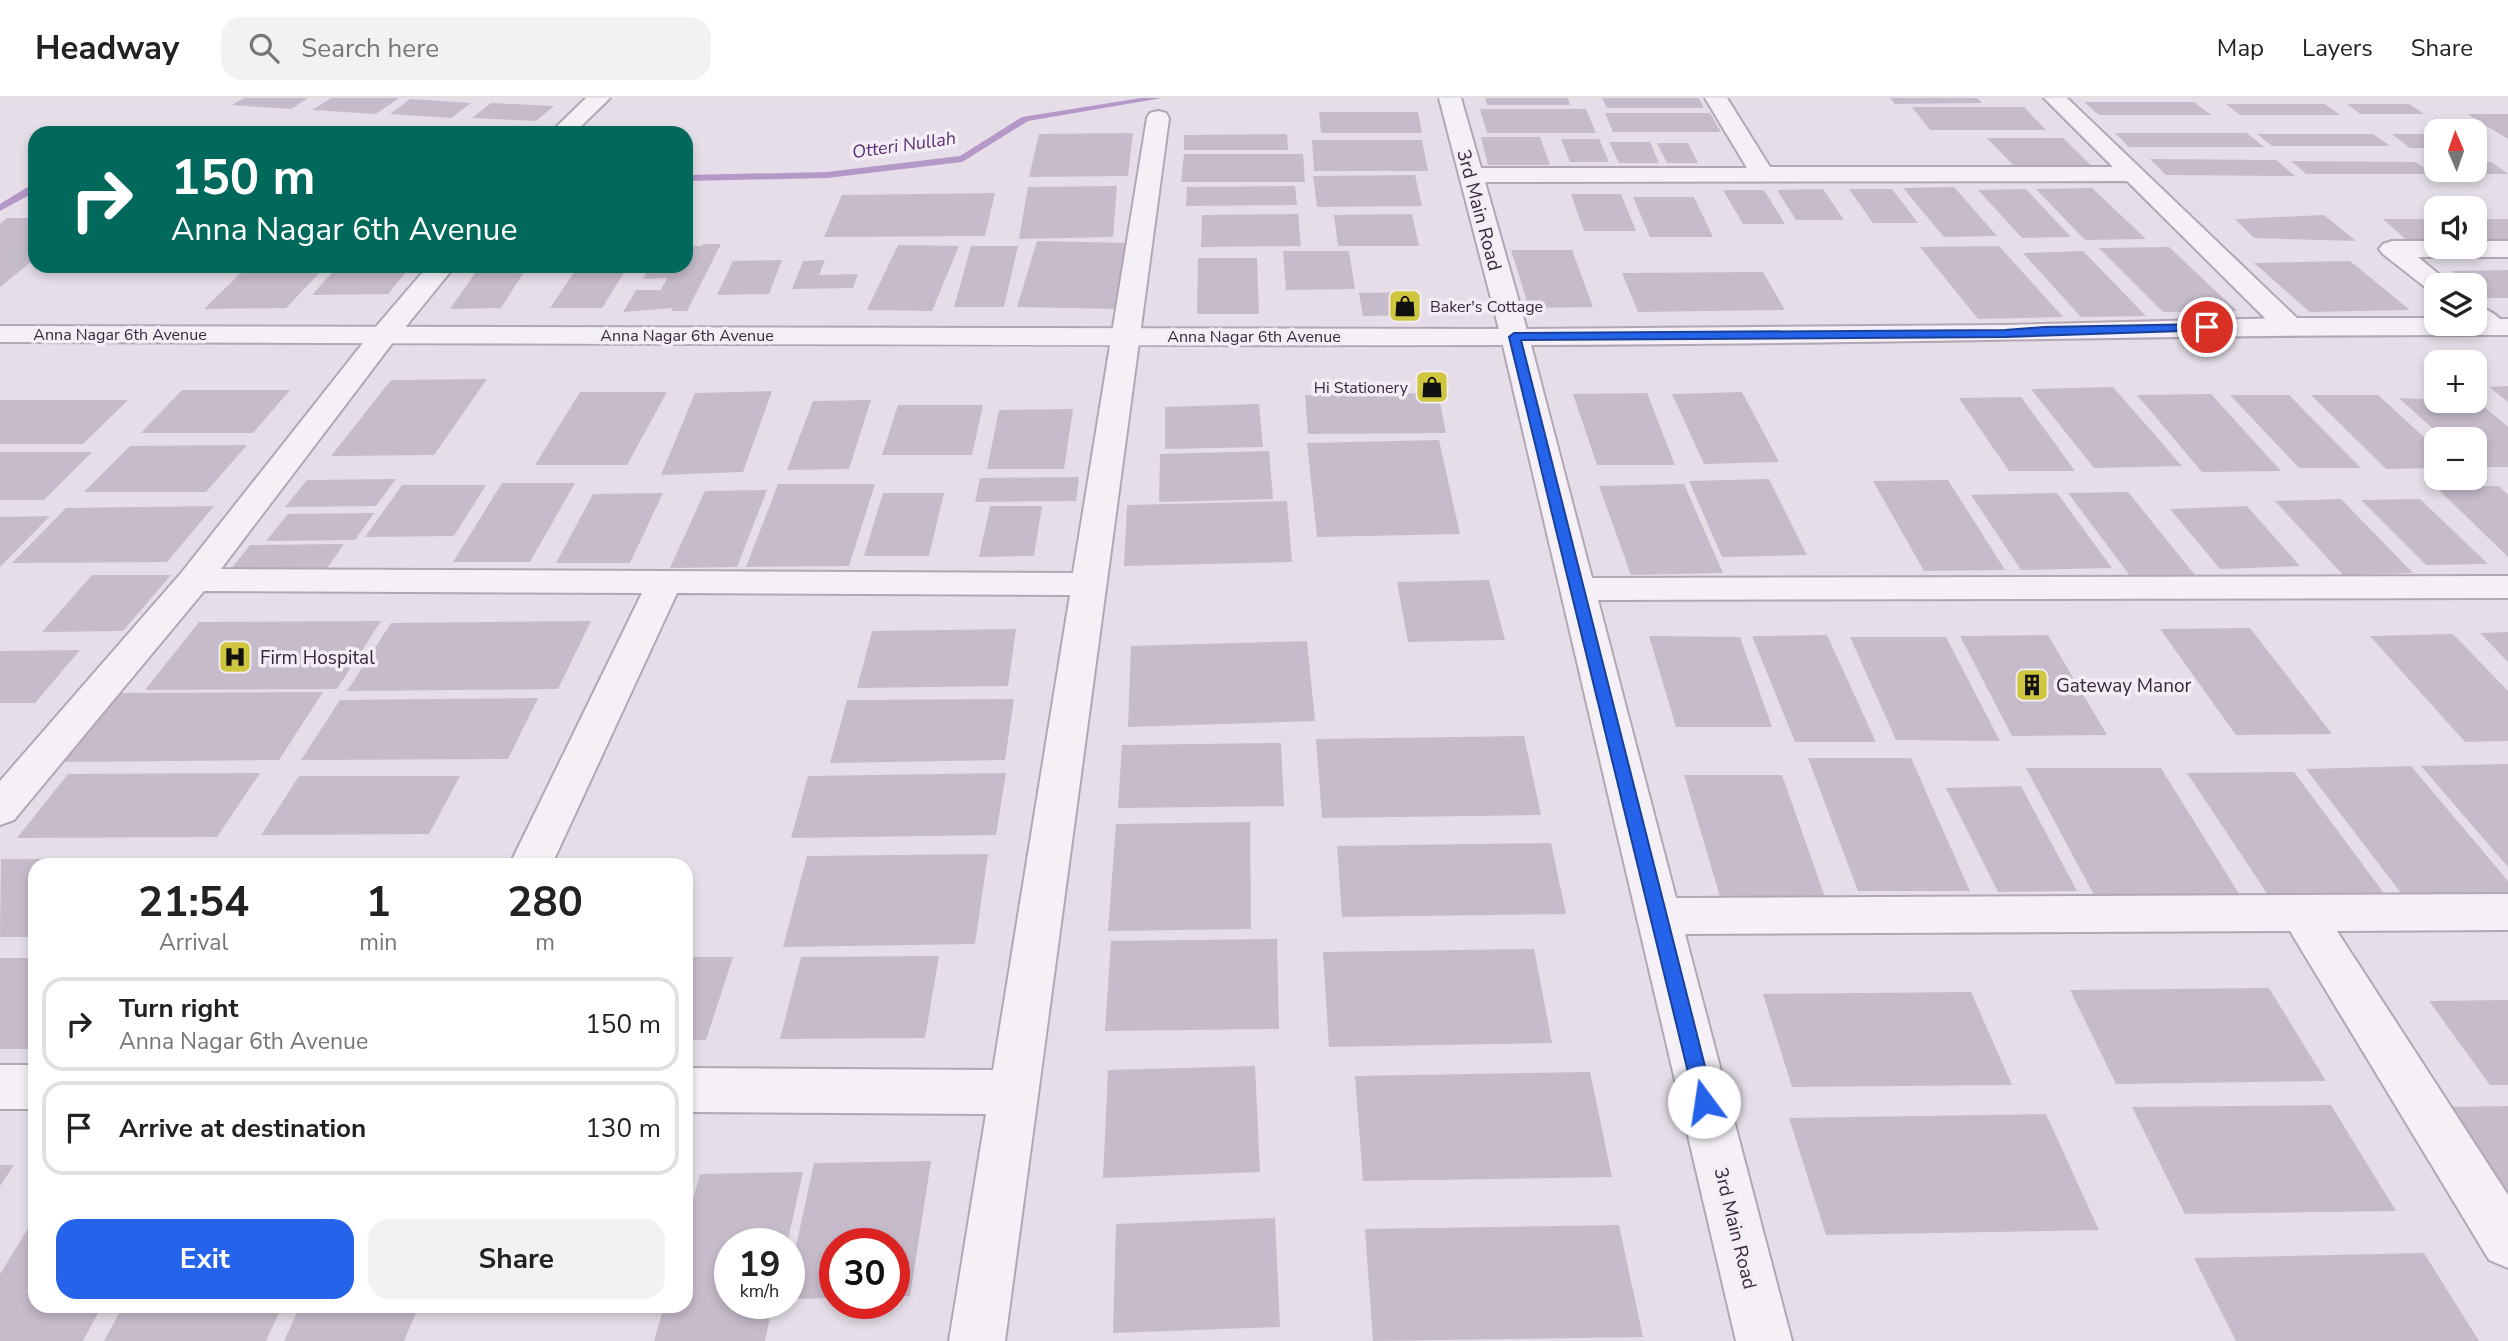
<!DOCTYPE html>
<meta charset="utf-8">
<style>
:root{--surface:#fff;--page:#f2f2f2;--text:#222;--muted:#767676;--line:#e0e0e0;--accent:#2563eb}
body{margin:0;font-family:"Nunito Sans",sans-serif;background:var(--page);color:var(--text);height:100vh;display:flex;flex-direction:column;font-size:26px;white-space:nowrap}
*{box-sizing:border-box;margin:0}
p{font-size:23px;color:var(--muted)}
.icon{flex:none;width:38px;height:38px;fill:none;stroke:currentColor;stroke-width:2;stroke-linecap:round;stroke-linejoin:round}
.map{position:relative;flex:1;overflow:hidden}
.side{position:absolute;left:28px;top:760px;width:665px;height:455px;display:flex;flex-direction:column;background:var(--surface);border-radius:21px;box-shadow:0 4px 10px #0003}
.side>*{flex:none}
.guide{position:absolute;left:28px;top:28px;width:665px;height:147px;border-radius:21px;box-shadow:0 4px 10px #0003;background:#00695c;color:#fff;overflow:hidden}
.needle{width:46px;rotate:358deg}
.tools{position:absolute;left:2424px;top:21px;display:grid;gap:14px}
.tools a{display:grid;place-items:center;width:63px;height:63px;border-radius:14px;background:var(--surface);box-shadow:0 4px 10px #0003;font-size:35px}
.speed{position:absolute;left:714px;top:1130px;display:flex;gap:14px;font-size:35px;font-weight:700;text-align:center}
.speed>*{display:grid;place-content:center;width:91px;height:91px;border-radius:50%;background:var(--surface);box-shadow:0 4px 10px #0003;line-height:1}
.speed small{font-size:18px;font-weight:400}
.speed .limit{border:10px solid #d22;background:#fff;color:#111}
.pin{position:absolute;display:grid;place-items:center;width:60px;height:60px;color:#fff;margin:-30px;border:4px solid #fff;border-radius:50%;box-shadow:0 2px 7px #0007}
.me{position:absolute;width:77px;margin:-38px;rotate:346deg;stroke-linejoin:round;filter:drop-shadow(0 0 5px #0008)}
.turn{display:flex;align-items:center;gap:24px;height:147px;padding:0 28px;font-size:32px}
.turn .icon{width:91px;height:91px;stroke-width:2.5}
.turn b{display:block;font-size:49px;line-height:60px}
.eta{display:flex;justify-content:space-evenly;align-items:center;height:119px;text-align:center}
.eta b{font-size:42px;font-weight:700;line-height:49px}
.button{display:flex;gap:14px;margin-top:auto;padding:14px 28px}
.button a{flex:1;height:80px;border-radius:21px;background:var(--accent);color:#fff;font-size:28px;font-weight:700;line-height:80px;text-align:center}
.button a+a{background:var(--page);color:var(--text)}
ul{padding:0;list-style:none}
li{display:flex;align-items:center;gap:21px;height:94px;margin:0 14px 10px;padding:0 14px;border:4px solid var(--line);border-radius:21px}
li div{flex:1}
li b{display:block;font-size:26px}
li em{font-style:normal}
header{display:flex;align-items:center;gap:42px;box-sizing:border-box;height:98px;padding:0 35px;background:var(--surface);border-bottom:2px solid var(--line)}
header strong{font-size:33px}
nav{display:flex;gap:38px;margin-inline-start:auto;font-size:24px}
.search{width:490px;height:63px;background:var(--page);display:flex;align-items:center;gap:18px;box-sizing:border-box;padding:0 24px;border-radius:21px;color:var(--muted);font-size:26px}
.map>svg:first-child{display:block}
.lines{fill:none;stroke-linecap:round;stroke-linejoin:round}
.stream{fill:#b598c8;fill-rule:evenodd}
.building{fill:#c6bbca}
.minor-casing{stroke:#b1a7b5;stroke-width:4}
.tertiary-casing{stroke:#b1a7b5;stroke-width:4}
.minor{fill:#f4f0f6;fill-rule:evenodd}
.tertiary{fill:#f4f0f6;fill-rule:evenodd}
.route{fill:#2563eb;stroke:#184099;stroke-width:2}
.labels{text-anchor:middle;stroke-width:7;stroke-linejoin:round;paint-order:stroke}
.far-poi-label{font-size:16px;fill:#38273f;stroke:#f3edf5;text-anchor:start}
.far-street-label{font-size:16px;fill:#38273f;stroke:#f3edf5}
.far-water-label{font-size:18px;font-style:italic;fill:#5b3173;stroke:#f3edf5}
.street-label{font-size:19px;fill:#38273f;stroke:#f3edf5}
.poi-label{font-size:19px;fill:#38273f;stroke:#f3edf5;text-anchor:start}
</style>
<header>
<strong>Headway</strong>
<div class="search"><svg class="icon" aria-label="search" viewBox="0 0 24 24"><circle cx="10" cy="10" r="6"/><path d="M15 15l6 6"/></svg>Search here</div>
<nav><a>Map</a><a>Layers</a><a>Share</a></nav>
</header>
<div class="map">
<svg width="2508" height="1243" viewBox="0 0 2508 1243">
<rect width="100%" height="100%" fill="#e5dee8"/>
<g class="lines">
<path class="stream" d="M 1141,0 L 1162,0 L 1028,23 L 962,64 L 827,80 L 686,83 L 686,77 L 827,74 L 960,58 L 1022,19 Z
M 35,88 L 35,94 L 0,113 L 0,106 L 26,90 Z"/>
</g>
<path class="building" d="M 244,0 L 308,0 L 291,11 L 232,7 Z
M 331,0 L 399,0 L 376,16 L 312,12 Z
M 1485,0 L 1568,0 L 1570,7 L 1487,7 Z
M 1602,0 L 1699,0 L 1704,10 L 1607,10 Z
M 1890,0 L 1977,0 L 1982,5 L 1895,6 Z
M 410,1 L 471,5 L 451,20 L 390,16 Z
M 2084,4 L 2194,4 L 2211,17 L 2099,17 Z
M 491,5 L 554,8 L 536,23 L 472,20 Z
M 2226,6 L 2325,6 L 2340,17 L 2240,17 Z
M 2347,6 L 2409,6 L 2424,16 L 2360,16 Z
M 1912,9 L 2024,9 L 2046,32 L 1930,32 Z
M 1480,11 L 1586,11 L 1596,35 L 1487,35 Z
M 1319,14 L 1418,14 L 1422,35 L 1321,35 Z
M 1605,15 L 1710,15 L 1721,34 L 1613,34 Z
M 2467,16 L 2508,16 L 2508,41 Z
M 1133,35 L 1128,78 L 1029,79 L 1039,36 Z
M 2115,35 L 2247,35 L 2264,49 L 2129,49 Z
M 1287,36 L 1288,52 L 1184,52 L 1184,37 Z
M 2257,36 L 2373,36 L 2390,48 L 2272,48 Z
M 2392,36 L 2436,36 L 2436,50 L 2410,50 Z
M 1481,39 L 1540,39 L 1550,67 L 1488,67 Z
M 1987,40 L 2063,40 L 2092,68 L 2014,68 Z
M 1561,41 L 1599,41 L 1609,64 L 1570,64 Z
M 1312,42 L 1422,42 L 1428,73 L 1314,73 Z
M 1609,44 L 1650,44 L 1659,65 L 1619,65 Z
M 1657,45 L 1688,45 L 1698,65 L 1667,65 Z
M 1184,56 L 1303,56 L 1305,84 L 1181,84 Z
M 2150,61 L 2276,62 L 2295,78 L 2166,77 Z
M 2291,63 L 2416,64 L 2433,76 L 2306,76 Z
M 2474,64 L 2491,64 L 2508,76 L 2448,76 L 2442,72 L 2474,72 Z
M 1415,77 L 1422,108 L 1317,109 L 1313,78 Z
M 1117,88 L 1113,139 L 1019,141 L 1028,89 Z
M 1295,88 L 1297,107 L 1186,108 L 1187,89 Z
M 1954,89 L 1997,138 L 1944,139 L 1903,90 Z
M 2092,90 L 2146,141 L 2085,142 L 2036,91 Z
M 1823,91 L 1844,122 L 1796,122 L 1777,92 Z
M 1849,91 L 1892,91 L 1918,125 L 1873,125 Z
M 2026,91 L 2071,139 L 2022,140 L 1978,92 Z
M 1723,92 L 1764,92 L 1785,126 L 1743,126 Z
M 995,95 L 985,138 L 824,139 L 842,97 Z
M 1571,96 L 1621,96 L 1636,133 L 1584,133 Z
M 1633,99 L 1694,99 L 1713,139 L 1650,139 Z
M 1298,116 L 1301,148 L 1201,149 L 1202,117 Z
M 1412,116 L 1419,148 L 1338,148 L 1334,117 Z
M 2324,117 L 2356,143 L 2254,140 L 2235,121 Z
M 7,120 L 35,120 L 35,161 L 0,189 L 0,126 Z
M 2383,121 L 2436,121 L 2436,146 L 2412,147 Z
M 2474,121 L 2508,121 L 2508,146 L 2474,146 Z
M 1037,143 L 1134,145 L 1120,211 L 1017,209 Z
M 703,146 L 721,146 L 687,213 L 671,213 L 673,210 L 623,214 L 636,192 L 661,192 L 667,180 L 643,181 L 650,168 L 686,168 L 686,148 L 702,148 Z
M 898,147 L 959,148 L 932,213 L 867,212 Z
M 971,148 L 1018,148 L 1004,209 L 954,209 Z
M 1999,148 L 2063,219 L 1978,221 L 1920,149 Z
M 2169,149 L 2237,213 L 2163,214 L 2099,150 Z
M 1511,152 L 1572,152 L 1593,209 L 1529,210 Z
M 1283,153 L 1349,153 L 1355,191 L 1286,192 Z
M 2083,153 L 2146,218 L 2081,219 L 2023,155 Z
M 1198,160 L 1257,160 L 1259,216 L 1197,216 Z
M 782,162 L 769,196 L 717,197 L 733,163 Z
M 825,162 L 819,177 L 858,176 L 853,190 L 792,191 L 803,163 Z
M 2350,163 L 2410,212 L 2310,214 L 2254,165 Z
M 248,168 L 326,168 L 286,210 L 204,211 Z
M 338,168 L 411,168 L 388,196 L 312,197 Z
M 480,168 L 528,168 L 501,210 L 450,211 Z
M 577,170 L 627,170 L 602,210 L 550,210 Z
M 2508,172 L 2508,200 L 2487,200 L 2474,191 L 2474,187 L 2470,187 L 2451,173 Z
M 1763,174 L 1785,212 L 1638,214 L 1622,175 Z
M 1410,194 L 1415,217 L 1363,218 L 1359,195 Z
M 487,281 L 434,357 L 331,358 L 391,282 Z
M 2508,288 L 2508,304 L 2489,289 Z
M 2113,289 L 2182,368 L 2094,370 L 2031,291 Z
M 182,292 L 290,292 L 253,335 L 141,335 Z
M 772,293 L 743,374 L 661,377 L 695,295 Z
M 580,294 L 667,294 L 627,367 L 535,367 Z
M 1742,294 L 1779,364 L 1704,366 L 1672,296 Z
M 1438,295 L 1446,335 L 1308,336 L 1305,297 Z
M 1647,295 L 1675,367 L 1597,367 L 1573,296 Z
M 2211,296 L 2281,373 L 2202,374 L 2137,297 Z
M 2230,297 L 2289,297 L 2361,370 L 2299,370 Z
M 2311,297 L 2378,297 L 2436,350 L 2436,370 L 2386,371 Z
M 2021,299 L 2075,373 L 2009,373 L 1959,300 Z
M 2399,300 L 2474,303 L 2474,300 L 2508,329 L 2508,369 L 2474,369 L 2474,341 L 2444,341 Z
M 0,302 L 128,302 L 83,346 L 0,346 Z
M 871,302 L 849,371 L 787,372 L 813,303 Z
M 1259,306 L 1263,349 L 1165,351 L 1165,309 Z
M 898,307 L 983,307 L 972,357 L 882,357 Z
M 1073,311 L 1064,371 L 987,371 L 999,312 Z
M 1439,342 L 1460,436 L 1317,439 L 1307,345 Z
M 247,347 L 206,394 L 84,394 L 130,348 Z
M 1269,353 L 1273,401 L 1159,404 L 1160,356 Z
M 0,354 L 92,354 L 44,402 L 0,402 Z
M 1079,379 L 1076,403 L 975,404 L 980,380 Z
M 396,381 L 376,408 L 285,409 L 307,382 Z
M 1769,381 L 1807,457 L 1722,459 L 1689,383 Z
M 1948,382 L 2005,472 L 1924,473 L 1873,383 Z
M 502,385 L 575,385 L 530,464 L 453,464 Z
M 778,386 L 875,386 L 849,468 L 746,469 Z
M 1684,386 L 1723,475 L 1631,477 L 1599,388 Z
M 402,387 L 486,387 L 454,438 L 365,439 Z
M 2499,388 L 2508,397 L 2508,459 L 2436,389 Z
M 767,392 L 737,469 L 670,470 L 705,393 Z
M 2128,394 L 2195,477 L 2131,479 L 2068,395 Z
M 663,395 L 630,465 L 556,465 L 593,396 Z
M 883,395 L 944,395 L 929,458 L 864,458 Z
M 2057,395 L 2112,470 L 2021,472 L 1971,397 Z
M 2341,401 L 2413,475 L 2343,477 L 2275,403 Z
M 2420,401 L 2488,466 L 2426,467 L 2361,402 Z
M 1287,403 L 1292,464 L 1124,468 L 1127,407 Z
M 214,408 L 167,464 L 12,465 L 66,410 Z
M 990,408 L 1042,408 L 1034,458 L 979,459 Z
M 2247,408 L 2300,468 L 2220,471 L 2170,411 Z
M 374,415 L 355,442 L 266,443 L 288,416 Z
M 50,418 L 0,469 L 0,419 Z
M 344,446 L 323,476 L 227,476 L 250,447 Z
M 92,477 L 171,477 L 123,533 L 42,534 Z
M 1489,482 L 1505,542 L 1408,544 L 1397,484 Z
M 381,523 L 337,591 L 145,592 L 199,524 Z
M 591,523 L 558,591 L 347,593 L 391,525 Z
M 2250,530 L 2332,636 L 2236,637 L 2160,531 Z
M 1016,531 L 1008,588 L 857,590 L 872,533 Z
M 2508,534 L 2508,564 L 2480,535 Z
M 2453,536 L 2508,593 L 2508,643 L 2465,644 L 2370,538 Z
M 1827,537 L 1876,644 L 1795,644 L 1752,538 Z
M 2048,537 L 2107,637 L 2012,638 L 1960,538 Z
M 1649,538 L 1740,539 L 1772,629 L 1676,629 Z
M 1850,539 L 1946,539 L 2000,643 L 1896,642 Z
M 1307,543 L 1315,623 L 1128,629 L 1131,548 Z
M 80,552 L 35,605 L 0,605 L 0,553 Z
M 323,594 L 279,662 L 63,664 L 119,595 Z
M 538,600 L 508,661 L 301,662 L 340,602 Z
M 1014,601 L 1005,662 L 830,665 L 847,602 Z
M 1524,638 L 1541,717 L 1322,720 L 1316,641 Z
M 1281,645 L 1284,708 L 1118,710 L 1122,647 Z
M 1808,660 L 1911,660 L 1970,793 L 1858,793 Z
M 2508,666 L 2508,769 L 2421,668 Z
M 2411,668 L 2508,783 L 2508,796 L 2404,799 L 2306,671 Z
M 2026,670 L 2161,670 L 2241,799 L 2095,799 Z
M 2294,674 L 2386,798 L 2270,800 L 2187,675 Z
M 260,675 L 217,739 L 17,740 L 68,676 Z
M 1006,675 L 996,737 L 791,740 L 808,678 Z
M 1684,677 L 1782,677 L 1826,802 L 1721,802 Z
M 299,678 L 460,678 L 429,736 L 261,737 Z
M 2021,688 L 2077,793 L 1998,794 L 1946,690 Z
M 1250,724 L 1251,831 L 1108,833 L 1116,726 Z
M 1551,745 L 1566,816 L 1342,819 L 1337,748 Z
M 988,756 L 975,846 L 783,849 L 807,758 Z
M 178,760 L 174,766 L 35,766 L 35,839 L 0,839 L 1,761 Z
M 415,761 L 412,766 L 262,766 L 264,762 Z
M 1277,841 L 1279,931 L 1105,933 L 1111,843 Z
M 1534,851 L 1552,945 L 1329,949 L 1323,854 Z
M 939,858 L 925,940 L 780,941 L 801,859 Z
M 686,859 L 733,859 L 706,942 L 686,942 Z
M 0,860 L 35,860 L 35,951 L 0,951 Z
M 2269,890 L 2326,983 L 2116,986 L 2070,892 Z
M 1971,894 L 2012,987 L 1792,989 L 1763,896 Z
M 2508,902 L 2508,987 L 2490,987 L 2429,903 Z
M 1255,968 L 1260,1074 L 1103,1080 L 1108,972 Z
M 1590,974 L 1612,1079 L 1363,1083 L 1355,978 Z
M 2331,1007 L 2396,1113 L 2185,1116 L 2132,1009 Z
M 2508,1008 L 2508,1094 L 2450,1009 Z
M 2046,1016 L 2099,1132 L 1826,1137 L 1789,1020 Z
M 931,1063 L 910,1198 L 894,1198 L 894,1146 L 835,1146 L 835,1200 L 789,1201 L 789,1181 L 814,1065 Z
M 0,1067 L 14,1067 L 0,1088 Z
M 803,1074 L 787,1146 L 730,1146 L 730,1206 L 773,1206 L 765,1243 L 654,1243 L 664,1208 L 686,1208 L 686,1127 L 700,1076 Z
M 35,1119 L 35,1208 L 102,1208 L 83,1243 L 0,1243 L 0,1176 Z
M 1275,1120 L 1280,1229 L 1113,1235 L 1116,1126 Z
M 1619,1127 L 1643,1239 L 1373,1243 L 1365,1131 Z
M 2424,1155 L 2479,1243 L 2236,1243 L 2194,1160 Z
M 123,1208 L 282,1208 L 266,1243 L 104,1243 Z
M 300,1208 L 419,1208 L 404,1243 L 284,1243 Z"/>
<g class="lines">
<defs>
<path id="minor" d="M 586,0 L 610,0 L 574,35 L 550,35 Z
M 1439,0 L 1461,0 L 1481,70 L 1747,70 L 1705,0 L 1727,0 L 1770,69 L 2113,69 L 2044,0 L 2067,0 L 2299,222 L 2303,228 L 2299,234 L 2289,236 L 2279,234 L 2127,83 L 1485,84 L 1529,239 L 1592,480 L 2508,478 L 2508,500 L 1598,502 L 1676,800 L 2508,796 L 2508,832 L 2337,833 L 2508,1097 L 2508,1170 L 2489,1162 L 2290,833 L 1685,836 L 1792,1243 L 1736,1243 L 1501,239 Z
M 1158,13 L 1166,15 L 1169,20 L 1005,1243 L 949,1243 L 986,1016 L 686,1014 L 686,970 L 993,972 L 1070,497 L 677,495 L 552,766 L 510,766 L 642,495 L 204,493 L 14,722 L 0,727 L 0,683 L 182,474 L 374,231 L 428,168 L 455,168 L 394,243 L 221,471 L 1073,475 L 1147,20 L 1150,15 Z
M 2392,143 L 2436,143 L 2436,149 L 2474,149 L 2474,143 L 2508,143 L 2508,159 L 2418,159 L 2452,187 L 2436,187 L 2436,194 L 2430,193 L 2383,156 L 2379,151 L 2383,146 Z
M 2474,207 C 2487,210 2499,218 2506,228 L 2502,234 C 2488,237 2482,234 2471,226 L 2474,226 Z
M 0,967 L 35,967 L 35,1011 L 0,1011 Z"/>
<path id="tertiary" d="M 2289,220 L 2436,220 L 2436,226 L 2474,226 L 2474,221 L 2508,221 L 2508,237 C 2176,236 1844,247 1512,247 C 1008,248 504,245 0,244 L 0,228 L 1515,231 L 2005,227 Z"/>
</defs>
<use href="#minor" class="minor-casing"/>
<use href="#tertiary" class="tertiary-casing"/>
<use href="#minor" class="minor"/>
<use href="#tertiary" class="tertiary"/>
</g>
<path class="route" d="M 2207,226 L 2211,227 L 2211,232 L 2005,239 L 1521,242 L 1714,1004 L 1711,1011 L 1704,1013 L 1697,1011 L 1509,239 L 1514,235 L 2005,232 L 2044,229 Z"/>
<defs>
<symbol id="shop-square" viewBox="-11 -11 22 22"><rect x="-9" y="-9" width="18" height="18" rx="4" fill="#cfc640" stroke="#f3edf5"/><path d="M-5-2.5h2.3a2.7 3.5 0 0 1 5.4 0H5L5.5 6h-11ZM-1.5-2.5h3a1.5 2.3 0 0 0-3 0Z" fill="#111"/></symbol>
<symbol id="hospital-square" viewBox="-11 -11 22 22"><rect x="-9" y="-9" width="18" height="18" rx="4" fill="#cfc640" stroke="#f3edf5"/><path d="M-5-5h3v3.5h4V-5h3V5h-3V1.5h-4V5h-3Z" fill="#111"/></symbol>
<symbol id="building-square" viewBox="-11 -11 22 22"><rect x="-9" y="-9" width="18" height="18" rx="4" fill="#cfc640" stroke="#f3edf5"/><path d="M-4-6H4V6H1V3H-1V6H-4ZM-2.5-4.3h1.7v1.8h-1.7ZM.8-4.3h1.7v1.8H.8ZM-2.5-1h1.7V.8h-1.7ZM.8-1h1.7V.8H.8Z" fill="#111"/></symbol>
</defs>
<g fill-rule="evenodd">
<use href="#shop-square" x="1386" y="189" width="38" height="38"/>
<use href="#shop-square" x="1413" y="270" width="38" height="38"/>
<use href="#hospital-square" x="216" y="540" width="38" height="38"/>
<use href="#building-square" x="2013" y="568" width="38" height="38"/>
</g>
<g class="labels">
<g class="far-poi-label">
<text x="1430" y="214">Baker's Cottage</text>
<text x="1408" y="295" text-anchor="end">Hi Stationery</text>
</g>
<g class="far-street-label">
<text x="120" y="242">Anna Nagar 6th Avenue</text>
<text x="687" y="243">Anna Nagar 6th Avenue</text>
<text x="1254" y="244">Anna Nagar 6th Avenue</text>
</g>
<g class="far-water-label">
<text transform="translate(904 47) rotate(-8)" y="6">Otteri Nullah</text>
</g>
<g class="street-label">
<text transform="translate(1480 112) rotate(75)" y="7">3rd Main Road</text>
<text transform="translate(1736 1130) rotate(76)" y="7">3rd Main Road</text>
</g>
<g class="poi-label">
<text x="260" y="566">Firm Hospital</text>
<text x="2056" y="594">Gateway Manor</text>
</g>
</g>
</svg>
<div class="tools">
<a><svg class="needle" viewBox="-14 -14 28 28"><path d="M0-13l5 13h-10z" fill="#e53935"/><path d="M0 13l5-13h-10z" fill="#767676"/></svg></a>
<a><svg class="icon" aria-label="sound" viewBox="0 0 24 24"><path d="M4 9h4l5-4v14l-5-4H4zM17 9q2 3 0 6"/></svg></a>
<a><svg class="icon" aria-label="layers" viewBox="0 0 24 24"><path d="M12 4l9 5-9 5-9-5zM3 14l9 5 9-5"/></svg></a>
<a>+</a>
<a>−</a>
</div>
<div class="speed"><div>19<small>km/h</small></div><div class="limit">30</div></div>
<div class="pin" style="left:2207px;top:229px;background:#d93025"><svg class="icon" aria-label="arrive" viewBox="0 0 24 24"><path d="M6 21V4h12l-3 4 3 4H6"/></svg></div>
<svg class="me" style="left:1704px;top:1004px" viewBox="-20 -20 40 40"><circle r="19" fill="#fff"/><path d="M0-13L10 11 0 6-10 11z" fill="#2563eb"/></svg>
<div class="guide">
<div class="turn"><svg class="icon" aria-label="right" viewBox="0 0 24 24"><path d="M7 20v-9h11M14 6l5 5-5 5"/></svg><div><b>150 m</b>Anna Nagar 6th Avenue</div></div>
</div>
<section class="side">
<div class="eta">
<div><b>21:54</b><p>Arrival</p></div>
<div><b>1</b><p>min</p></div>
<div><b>280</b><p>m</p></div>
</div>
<ul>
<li><svg class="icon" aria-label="right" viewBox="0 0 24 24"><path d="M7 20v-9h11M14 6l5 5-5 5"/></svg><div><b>Turn right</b><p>Anna Nagar 6th Avenue</p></div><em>150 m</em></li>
<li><svg class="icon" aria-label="arrive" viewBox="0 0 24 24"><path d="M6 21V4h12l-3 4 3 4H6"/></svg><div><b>Arrive at destination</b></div><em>130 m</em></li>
</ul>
<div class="button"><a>Exit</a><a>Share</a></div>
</section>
</div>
